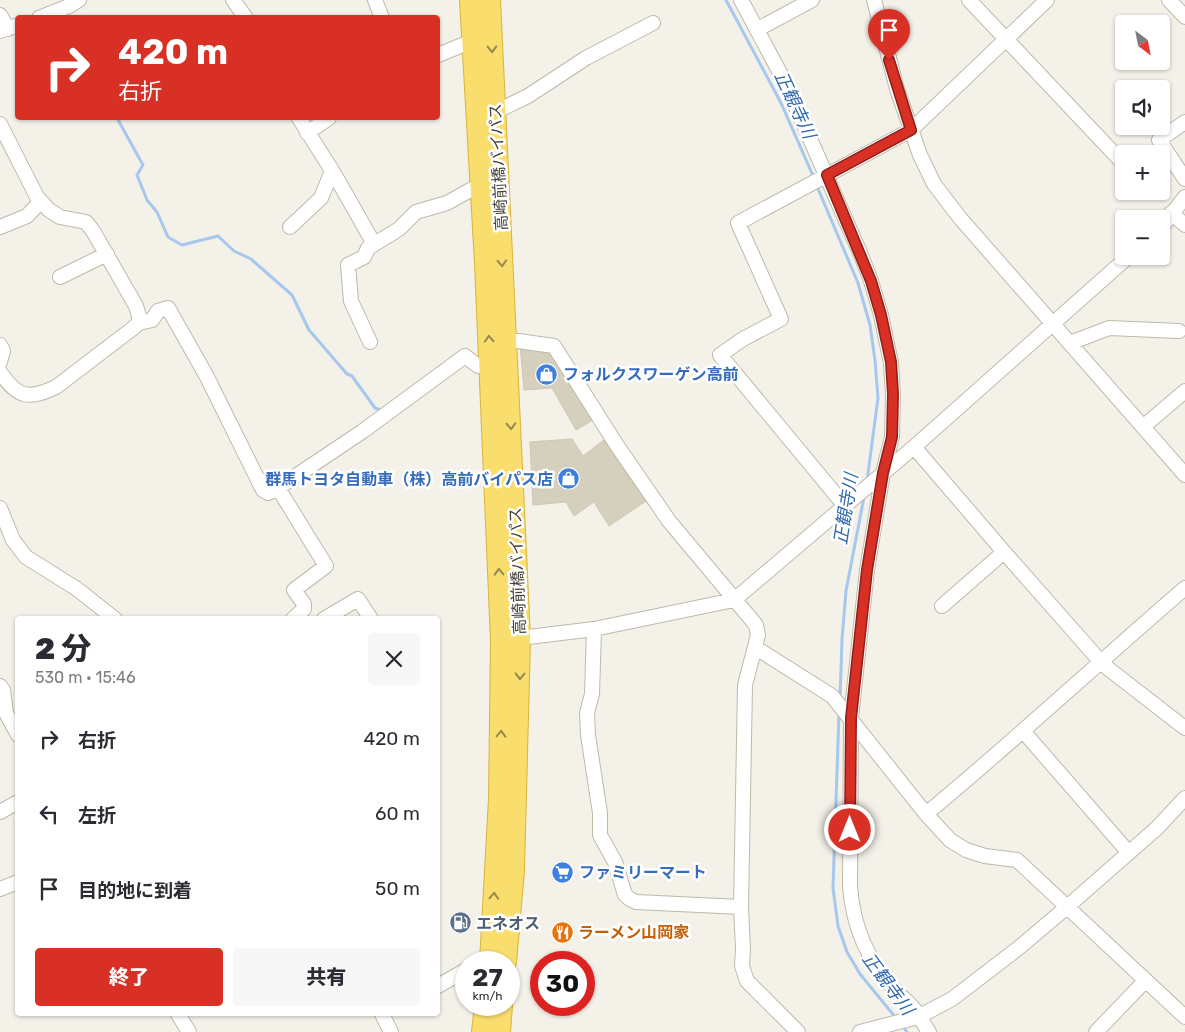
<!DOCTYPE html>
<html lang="ja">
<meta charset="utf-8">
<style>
:root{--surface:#fff;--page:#f7f7f7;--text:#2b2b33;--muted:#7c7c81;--accent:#d93025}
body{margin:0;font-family:Rubik,"Noto Sans JP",sans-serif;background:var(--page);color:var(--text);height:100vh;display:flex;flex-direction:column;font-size:19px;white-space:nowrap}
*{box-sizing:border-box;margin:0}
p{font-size:16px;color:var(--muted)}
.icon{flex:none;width:28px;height:28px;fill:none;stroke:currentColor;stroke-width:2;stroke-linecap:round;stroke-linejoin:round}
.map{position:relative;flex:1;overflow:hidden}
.sheet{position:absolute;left:15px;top:616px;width:425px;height:400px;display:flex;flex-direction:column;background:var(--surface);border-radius:5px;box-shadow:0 1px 4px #0004}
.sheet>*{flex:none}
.hud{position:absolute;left:15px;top:15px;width:425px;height:105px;border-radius:5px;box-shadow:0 1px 4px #0004;background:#d93025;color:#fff;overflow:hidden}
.needle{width:32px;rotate:148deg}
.buttons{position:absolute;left:1115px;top:15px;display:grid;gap:10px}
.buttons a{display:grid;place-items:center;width:55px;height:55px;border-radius:5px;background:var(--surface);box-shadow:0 1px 4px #0004;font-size:25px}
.speed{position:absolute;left:455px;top:951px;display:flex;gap:10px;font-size:25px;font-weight:700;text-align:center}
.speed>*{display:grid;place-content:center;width:65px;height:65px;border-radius:50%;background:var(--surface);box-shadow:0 1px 4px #0004;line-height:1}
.speed small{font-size:12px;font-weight:400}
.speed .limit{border:8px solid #d22;background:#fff;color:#111}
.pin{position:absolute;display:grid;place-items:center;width:42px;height:42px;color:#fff;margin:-51px -21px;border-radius:50% 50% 50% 0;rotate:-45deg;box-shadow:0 0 5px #0007}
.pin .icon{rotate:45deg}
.me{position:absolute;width:55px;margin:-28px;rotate:0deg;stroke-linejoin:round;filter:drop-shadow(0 0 4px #0008)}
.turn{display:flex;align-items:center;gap:18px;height:105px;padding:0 20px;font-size:22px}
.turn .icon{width:65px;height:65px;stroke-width:2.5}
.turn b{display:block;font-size:35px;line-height:42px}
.round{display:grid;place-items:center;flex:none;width:52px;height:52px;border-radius:5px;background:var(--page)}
.overview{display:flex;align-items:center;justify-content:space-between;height:85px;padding:0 20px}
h1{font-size:30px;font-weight:800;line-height:38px}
.action{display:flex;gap:10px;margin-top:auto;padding:10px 20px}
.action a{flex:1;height:58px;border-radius:5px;background:var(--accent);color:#fff;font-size:20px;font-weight:800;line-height:58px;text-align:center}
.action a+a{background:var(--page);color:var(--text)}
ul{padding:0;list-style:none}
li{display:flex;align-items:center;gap:15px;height:75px;padding:0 20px}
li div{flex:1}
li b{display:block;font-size:19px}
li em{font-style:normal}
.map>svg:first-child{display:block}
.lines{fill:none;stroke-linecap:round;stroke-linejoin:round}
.stream{stroke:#a6c7ee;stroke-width:3}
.building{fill:#d5cfbd;stroke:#cfc7b1}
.minor-casing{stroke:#bebaaa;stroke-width:16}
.highway-casing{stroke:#d8b43c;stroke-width:22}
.minor{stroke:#fff;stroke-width:14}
.highway{stroke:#f9dd6d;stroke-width:20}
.oneway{stroke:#97884f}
.route-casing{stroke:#8d1f18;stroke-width:12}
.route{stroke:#d93025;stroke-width:9}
.labels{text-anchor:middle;stroke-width:5;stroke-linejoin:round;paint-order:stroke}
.street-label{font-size:16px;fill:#464237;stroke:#fff}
.shop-label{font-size:16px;font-weight:bold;fill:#366cbe;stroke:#fff;text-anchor:start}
.service-label{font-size:16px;font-weight:bold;fill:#4e5e75;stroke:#fff;text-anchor:start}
.food-label{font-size:16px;font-weight:bold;fill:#c56008;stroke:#fff;text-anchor:start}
.water-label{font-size:18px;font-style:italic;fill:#336aaf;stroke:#fff}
</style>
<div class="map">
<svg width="1185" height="1032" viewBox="0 0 1185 1032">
<rect width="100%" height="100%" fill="#f3f1e8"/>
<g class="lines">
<path class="stream" d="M 726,0 L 781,103 L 814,178
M 117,118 L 143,165 L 137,175 L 147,200 L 157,212 L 168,237 L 182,245 L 218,236 L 234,251 L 251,259 L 292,295 L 309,330 L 347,374 L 352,376 L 375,408 L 383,411
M 816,184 L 858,283 L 870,325 L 875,360 L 878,398 L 867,481
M 840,699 L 842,639 L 846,591 L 864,497
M 839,713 L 833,888 L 838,926 L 847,952 L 860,974 L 896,1018
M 902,1025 L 907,1032"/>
</g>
<path class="building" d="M 520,344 L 552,349 L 596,418 L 576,430 L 552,388 L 524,390 Z
M 572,439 L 583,456 L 604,440 L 646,501 L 609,526 L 594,502 L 574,516 L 566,502 L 533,505 L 530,442 Z"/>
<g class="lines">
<defs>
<path id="minor" d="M 233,0 L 246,18
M 375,0 L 382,18
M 741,0 L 786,84 L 861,255 L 871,281 L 881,315 L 891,363 L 893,395 L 892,437 L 883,473 L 867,570 L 851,718 L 850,886 C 853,927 867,960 895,990 C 901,997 909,1002 914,1009 C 920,1016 924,1025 929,1032
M 874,0 L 897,89 L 920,155 L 934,184 L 960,218 L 1185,475
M 969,0 L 1124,164
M 1169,0 L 1185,17
M 0,15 L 8,29
M 39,18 L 69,6 L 79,0
M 758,29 L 812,0
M 0,31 L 18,25
M 438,55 L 472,41
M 495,112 L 528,96 L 586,58 L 653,23
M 299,118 L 336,177 L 374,244
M 1185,122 L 1159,140 L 1185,179
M 0,124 L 37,197 L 49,210 L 60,217 L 86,222 L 93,231 L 136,306 L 139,316 L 139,323 L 132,329 L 56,387 C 28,400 18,398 0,372
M 307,133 L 329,118
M 1171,213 L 1185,225
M 0,227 L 27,216 L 41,201
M 290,227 L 321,198 L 332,171
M 1161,228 L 1185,197
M 60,277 L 107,254
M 139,323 L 152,320 L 158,311 L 168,308 L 206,375 L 263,490 L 268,493 L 278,488 L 363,431 L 465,356 L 478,366 L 490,365
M 507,341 L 518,341 L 554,346 L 616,444 L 669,521 L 756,625 L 758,635 L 745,685 L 741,907 L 743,949 L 742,966 L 747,981 L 798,1032
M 370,342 L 351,301 L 348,265 L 364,257 L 368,248 L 399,229 L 416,212 L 447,203 L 481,184
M 1070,343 L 1109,328 L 1179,331
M 0,345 L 3,351 L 0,362
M 1144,426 L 1185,391
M 914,447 L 1004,552 L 1100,661 L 1110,670 L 1185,728
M 278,488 L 326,566 L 294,590 L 304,604 L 304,609 L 293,619
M 845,506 L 720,355 L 743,339 L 781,319 L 738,223 L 911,130 L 1047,0
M 0,508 L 13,540 L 26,557 L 77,589 L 115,619
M 942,606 L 1004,552
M 324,619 L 358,599 L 371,619
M 594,629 L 592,694 L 587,713 L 588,735 L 600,813 L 600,835 L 615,862 L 625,895 L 630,899 L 636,902 L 741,907
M 520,638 L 594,629 L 734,600 L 914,447 L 1129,256
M 756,648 L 832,696 L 926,814 L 950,840 L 966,850 L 985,856 L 1017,860 L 1185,1017
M 0,686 L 3,690 L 6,713 L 18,735
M 1023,731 L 1129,853
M 0,812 L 18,802
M 926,814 C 1014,741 1098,663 1185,588
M 0,889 L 18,882
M 438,986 L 466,970
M 178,1014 L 189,1032
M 382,1014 L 391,1032
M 860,1032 L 918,1017 L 952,999 L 1021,946 L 1067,907 L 1157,828 L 1185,798
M 1096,1032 L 1145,981"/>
<path id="highway" d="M 470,0 L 485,263 L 501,641 L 499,799 L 490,962
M 490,0 L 520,638 L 514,870 L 506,962
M 482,1032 L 485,1005
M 500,1032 L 502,1005"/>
</defs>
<use href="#minor" class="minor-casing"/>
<use href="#highway" class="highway-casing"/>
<use href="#minor" class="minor"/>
<use href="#highway" class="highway"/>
</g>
<defs><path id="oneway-chevron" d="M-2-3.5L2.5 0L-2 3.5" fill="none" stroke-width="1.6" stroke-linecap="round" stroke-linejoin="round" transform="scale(1.25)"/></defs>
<g class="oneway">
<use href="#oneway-chevron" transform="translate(492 49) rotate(88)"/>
<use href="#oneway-chevron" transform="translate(502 263) rotate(87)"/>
<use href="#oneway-chevron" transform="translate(489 339) rotate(-93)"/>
<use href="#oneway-chevron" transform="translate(511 426) rotate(88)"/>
<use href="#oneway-chevron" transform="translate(499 572) rotate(-92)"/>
<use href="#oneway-chevron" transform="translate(520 676) rotate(91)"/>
<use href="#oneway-chevron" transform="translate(501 734) rotate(-88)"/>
<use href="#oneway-chevron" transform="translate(494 896) rotate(-87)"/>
</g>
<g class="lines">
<defs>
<path id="route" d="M 850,830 L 851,718 L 867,570 L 883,473 L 892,437 L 893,394 L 891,362 L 881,315 L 871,281 L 827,175 L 911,130 L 889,60"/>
</defs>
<use href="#route" class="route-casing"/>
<use href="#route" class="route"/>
</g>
<defs>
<symbol id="shop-disc" viewBox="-11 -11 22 22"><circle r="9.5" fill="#3f7fe0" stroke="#fff"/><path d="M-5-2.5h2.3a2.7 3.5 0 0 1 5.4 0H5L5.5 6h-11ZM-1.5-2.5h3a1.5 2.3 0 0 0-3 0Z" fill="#fff"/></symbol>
<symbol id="supermarket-disc" viewBox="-11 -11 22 22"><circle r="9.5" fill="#3f7fe0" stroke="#fff"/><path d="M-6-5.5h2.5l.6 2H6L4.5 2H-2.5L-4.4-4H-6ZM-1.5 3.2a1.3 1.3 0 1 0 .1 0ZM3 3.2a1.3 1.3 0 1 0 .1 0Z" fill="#fff"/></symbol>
<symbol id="fuel-disc" viewBox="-11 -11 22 22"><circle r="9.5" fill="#5c6f8a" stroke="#fff"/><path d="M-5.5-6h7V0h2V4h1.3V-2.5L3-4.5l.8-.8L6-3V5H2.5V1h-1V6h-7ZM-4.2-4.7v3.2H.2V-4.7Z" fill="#fff"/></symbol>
<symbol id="restaurant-disc" viewBox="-11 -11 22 22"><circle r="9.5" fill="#e8710a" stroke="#fff"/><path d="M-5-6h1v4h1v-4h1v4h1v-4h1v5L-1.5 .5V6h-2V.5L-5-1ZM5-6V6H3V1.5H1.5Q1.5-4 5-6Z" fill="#fff"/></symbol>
</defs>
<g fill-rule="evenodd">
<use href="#shop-disc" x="534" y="362" width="25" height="25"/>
<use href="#shop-disc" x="556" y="466" width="25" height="25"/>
<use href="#supermarket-disc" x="550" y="860" width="25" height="25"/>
<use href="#fuel-disc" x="448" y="910" width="25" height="25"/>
<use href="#restaurant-disc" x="550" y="920" width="25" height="25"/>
</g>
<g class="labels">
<g class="street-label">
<text transform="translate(498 167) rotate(-93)" y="6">高崎前橋バイパス</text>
<text transform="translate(517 571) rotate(-92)" y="6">高崎前橋バイパス</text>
</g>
<g class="shop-label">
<text x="563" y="380">フォルクスワーゲン高前</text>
<text x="553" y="485" text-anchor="end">群馬トヨタ自動車（株）高前バイパス店</text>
<text x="579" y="878">ファミリーマート</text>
</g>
<g class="service-label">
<text x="476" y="929">エネオス</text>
</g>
<g class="food-label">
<text x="578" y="938">ラーメン山岡家</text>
</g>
<g class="water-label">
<text transform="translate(795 105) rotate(65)" y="6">正観寺川</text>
<text transform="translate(846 509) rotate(-81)" y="6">正観寺川</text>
<text transform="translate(888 984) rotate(53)" y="6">正観寺川</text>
</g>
</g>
</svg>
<div class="buttons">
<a><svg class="needle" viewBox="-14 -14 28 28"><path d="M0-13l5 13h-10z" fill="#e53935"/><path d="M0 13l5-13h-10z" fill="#7c7c81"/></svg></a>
<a><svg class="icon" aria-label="sound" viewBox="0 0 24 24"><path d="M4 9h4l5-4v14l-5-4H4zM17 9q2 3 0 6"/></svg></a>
<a>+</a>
<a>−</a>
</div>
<div class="speed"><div>27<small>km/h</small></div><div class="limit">30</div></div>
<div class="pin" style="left:889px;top:60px;background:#d93025"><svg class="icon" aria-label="arrive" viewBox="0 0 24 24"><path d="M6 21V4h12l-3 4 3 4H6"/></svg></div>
<svg class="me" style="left:850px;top:830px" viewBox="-20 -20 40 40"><circle r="17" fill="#d93025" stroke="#fff" stroke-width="3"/><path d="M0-11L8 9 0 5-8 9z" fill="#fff"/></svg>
<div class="hud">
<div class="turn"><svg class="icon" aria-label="right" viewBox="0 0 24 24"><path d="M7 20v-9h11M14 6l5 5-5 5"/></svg><div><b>420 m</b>右折</div></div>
</div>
<section class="sheet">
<div class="overview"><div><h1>2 分</h1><p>530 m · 15:46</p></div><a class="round"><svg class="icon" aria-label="close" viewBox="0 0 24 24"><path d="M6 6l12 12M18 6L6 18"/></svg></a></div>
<ul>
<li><svg class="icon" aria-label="right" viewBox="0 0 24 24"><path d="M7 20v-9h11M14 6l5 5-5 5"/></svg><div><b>右折</b></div><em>420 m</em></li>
<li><svg class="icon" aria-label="left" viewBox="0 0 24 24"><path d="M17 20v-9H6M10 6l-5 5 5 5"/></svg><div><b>左折</b></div><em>60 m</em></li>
<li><svg class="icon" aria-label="arrive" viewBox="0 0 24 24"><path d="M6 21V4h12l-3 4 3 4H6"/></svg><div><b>目的地に到着</b></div><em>50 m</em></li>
</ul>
<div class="action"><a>終了</a><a>共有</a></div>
</section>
</div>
